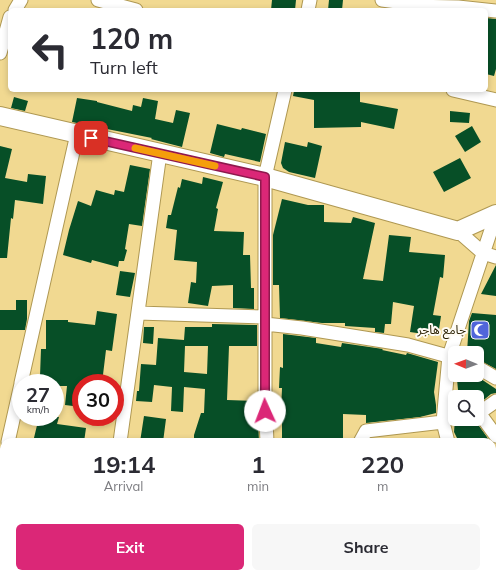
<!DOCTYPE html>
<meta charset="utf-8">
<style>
:root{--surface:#fff;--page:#f7f7f7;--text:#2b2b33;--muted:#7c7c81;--accent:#db2777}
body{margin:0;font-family:Mulish,"Noto Sans Arabic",sans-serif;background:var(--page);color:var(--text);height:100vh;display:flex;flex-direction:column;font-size:15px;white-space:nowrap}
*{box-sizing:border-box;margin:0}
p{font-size:13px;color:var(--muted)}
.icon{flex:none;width:22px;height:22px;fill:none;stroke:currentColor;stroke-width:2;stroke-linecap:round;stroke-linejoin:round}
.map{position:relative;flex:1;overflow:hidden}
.details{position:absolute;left:0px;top:438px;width:496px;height:140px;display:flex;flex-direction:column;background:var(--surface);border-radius:12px 12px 0 0;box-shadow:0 2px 6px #0003}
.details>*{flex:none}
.hud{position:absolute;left:8px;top:8px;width:480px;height:84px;border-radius:6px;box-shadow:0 2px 6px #0003;background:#fff;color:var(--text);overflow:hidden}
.needle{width:26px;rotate:271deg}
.tools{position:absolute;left:448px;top:346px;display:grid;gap:8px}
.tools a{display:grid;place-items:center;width:36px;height:36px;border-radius:6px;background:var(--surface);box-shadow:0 2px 6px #0003;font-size:20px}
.speed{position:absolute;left:12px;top:374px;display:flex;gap:8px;font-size:20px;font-weight:700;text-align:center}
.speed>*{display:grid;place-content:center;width:52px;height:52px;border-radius:50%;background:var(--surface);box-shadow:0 2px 6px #0003;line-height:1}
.speed small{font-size:10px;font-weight:400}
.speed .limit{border:6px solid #d22;background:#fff;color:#111}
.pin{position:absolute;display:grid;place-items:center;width:34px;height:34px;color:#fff;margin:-17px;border-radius:8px;box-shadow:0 2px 6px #0006}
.me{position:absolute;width:44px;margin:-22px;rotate:358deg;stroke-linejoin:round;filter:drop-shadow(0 0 3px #0008)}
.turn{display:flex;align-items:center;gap:14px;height:84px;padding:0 16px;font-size:18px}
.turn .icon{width:52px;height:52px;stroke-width:2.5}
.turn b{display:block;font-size:28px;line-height:34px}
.eta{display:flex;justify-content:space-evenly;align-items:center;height:68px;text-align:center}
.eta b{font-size:24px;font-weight:700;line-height:28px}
.button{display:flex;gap:8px;margin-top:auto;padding:8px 16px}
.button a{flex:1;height:46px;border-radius:6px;background:var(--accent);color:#fff;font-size:16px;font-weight:700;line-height:46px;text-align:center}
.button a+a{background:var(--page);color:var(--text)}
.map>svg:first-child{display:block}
.building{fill:#074f27;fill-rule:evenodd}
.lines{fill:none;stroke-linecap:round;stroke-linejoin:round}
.street-casing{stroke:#af9852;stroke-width:15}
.secondary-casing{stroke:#af9852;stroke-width:20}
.street{stroke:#fff;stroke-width:13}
.secondary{stroke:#fff;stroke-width:18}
.route-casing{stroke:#8e194d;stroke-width:10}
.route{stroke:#db2777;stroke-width:7}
.slow{stroke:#f59e0b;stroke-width:7}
.labels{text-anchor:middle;stroke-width:4;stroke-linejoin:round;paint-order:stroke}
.poi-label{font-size:12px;fill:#2a2103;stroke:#fefbf4;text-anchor:end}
</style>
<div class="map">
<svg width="496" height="578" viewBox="0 0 496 578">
<rect width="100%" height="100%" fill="#f1d991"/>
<path class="building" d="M 272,0 L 296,0 L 295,10 L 271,10 Z
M 329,0 L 343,0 L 342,10 L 328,10 Z
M 486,18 L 496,19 L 496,69 L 494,76 L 486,74 Z
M 341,90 L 360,90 L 360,102 L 398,109 L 394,129 L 361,122 L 361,127 L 314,128 L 314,100 L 293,96 L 294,91 L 341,91 Z
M 14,97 L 28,101 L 25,111 L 11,108 Z
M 77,98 L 97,101 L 97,102 L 132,111 L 133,105 L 141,107 L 143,98 L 158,101 L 155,119 L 173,123 L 176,110 L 190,113 L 182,147 L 151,139 L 152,138 L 72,122 Z
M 450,111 L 470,113 L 469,123 L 450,122 Z
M 217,124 L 241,130 L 242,128 L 266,134 L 260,162 L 225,154 L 224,157 L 210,153 Z
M 472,126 L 481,142 L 465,152 L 455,136 Z
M 285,142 L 307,147 L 308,142 L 322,146 L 315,178 L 289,172 L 283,168 L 281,163 Z
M 0,146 L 12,149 L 5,178 L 27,182 L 28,174 L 46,176 L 43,204 L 15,200 L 13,219 L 11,218 L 7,258 L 0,258 Z
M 460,158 L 471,178 L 444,192 L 433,172 Z
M 130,165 L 150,169 L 142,226 L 129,224 L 125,249 L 127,250 L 124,261 L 119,261 L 118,267 L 92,260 L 91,263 L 63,255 L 69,230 L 78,201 L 91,206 L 96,190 L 114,195 L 115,190 L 124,192 Z
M 203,177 L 223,182 L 216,208 L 218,209 L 214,231 L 244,232 L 243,255 L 250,255 L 251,288 L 254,288 L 254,309 L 233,308 L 233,285 L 212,286 L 208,306 L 188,303 L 191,282 L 196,283 L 197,262 L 174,260 L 177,230 L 166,228 L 168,215 L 171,215 L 178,187 L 180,188 L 182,179 L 202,184 Z
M 282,199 L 308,205 L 324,205 L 324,222 L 351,223 L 353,217 L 375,223 L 363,279 L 383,281 L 389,235 L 411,237 L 409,252 L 445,255 L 443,278 L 440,277 L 433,315 L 441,316 L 438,336 L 410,332 L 414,306 L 393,302 L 391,324 L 385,324 L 384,333 L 375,332 L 375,328 L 345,326 L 345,323 L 322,323 L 280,318 L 279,285 L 273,285 L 273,235 Z
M 496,265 L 496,296 L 481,294 Z
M 120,271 L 135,273 L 130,297 L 116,295 Z
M 16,300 L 27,300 L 27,319 L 25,330 L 0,330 L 0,310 L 16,310 Z
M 97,311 L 117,314 L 112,351 L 106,350 L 102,383 L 81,383 L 81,407 L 65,405 L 67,386 L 58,386 L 55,384 L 55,383 L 48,383 L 49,377 L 40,376 L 41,349 L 46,349 L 46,320 L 68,320 L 68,322 L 95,325 Z
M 472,313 L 496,315 L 496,369 L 477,359 L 477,353 L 467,353 L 469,321 Z
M 212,324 L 257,325 L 257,346 L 229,346 L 227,400 L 257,401 L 259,441 L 194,442 L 194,435 L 201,413 L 204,413 L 205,389 L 184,387 L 183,412 L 171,411 L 172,387 L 154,385 L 152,402 L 136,401 L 137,391 L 139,391 L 141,364 L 156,365 L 158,338 L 184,340 L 185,327 L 212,327 ZM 185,346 L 208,346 L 207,374 L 184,372 Z
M 144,327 L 154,327 L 153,344 L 143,343 Z
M 283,334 L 316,338 L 316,343 L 341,347 L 342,343 L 383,349 L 382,350 L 406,355 L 407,353 L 438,362 L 434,392 L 436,405 L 436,413 L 420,417 L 366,423 L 366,415 L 343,414 L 343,442 L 282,442 L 282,413 L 281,413 L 282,388 L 279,388 L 280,367 L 283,368 Z
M 460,375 L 475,375 L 496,389 L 496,393 L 491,394 L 480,403 L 477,400 L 477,397 L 468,397 L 458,390 L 457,379 Z
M 144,416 L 166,419 L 163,442 L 140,442 Z
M 39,417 L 59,417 L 57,424 L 86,428 L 84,442 L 33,442 Z
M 455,419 L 474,419 L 487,437 L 489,442 L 459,442 L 454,432 Z"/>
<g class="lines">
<defs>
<path id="street" d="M 98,0 L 136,10
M 382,0 L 405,3 L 406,0
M 405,3 L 407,6 L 458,7 L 496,11
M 15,10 L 21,0
M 308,10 L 310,0
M 0,53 L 10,17
M 453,90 L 496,100
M 458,231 L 483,253 L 496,257
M 138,313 L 265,317
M 265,324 L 302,328 L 408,345 L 455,358
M 477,367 L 496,378
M 21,383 L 77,134
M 477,410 L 496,436
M 479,413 L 496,401
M 8,442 L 21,384
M 120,442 L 160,153
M 267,442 L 265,396 L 265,177 L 285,90
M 360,442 L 366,431 L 443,422
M 448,442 L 443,422 L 449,356 L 496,215
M 0,455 L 4,456
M 492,488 L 496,487
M 492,528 L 496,527
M 0,561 L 4,561
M 272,574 L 272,578
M 348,574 L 348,578
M 102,578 L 102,574
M 439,578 L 441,574"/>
<path id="secondary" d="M 0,116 L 265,177 L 458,231 L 496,214"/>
</defs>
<use href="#street" class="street-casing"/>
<use href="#secondary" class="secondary-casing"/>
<use href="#street" class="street"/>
<use href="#secondary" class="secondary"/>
</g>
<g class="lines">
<defs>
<path id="route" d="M 91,138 L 265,177 L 265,411"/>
</defs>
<use href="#route" class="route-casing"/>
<use href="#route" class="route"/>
<path class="slow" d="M 135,148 L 215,166"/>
</g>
<defs>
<symbol id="mosque-square" viewBox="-11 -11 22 22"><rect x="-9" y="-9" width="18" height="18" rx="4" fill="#5165da" stroke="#fefbf4"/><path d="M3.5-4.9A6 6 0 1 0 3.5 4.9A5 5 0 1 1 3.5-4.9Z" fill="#fff"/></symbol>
</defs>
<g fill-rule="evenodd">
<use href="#mosque-square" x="469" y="319" width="22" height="22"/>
</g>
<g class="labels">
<g class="poi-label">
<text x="466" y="334">جامع هاجر</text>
</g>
</g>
</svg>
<div class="tools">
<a><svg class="needle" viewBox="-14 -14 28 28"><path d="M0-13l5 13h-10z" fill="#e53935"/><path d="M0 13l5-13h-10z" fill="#7c7c81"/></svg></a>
<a><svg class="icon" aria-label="search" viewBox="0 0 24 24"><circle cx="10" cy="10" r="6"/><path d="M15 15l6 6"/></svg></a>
</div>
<div class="speed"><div>27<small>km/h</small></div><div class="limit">30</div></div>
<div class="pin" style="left:91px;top:138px;background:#d93025"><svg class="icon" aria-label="arrive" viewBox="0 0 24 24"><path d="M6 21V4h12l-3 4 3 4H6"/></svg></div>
<svg class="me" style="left:265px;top:411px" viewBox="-20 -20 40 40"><circle r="19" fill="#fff"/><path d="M0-13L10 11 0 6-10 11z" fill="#db2777"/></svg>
<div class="hud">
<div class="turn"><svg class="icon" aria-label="left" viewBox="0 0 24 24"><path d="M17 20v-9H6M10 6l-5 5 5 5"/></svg><div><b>120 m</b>Turn left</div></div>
</div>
<section class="details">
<div class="eta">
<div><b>19:14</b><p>Arrival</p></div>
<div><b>1</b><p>min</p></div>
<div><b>220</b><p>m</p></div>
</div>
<div class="button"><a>Exit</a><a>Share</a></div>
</section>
</div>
